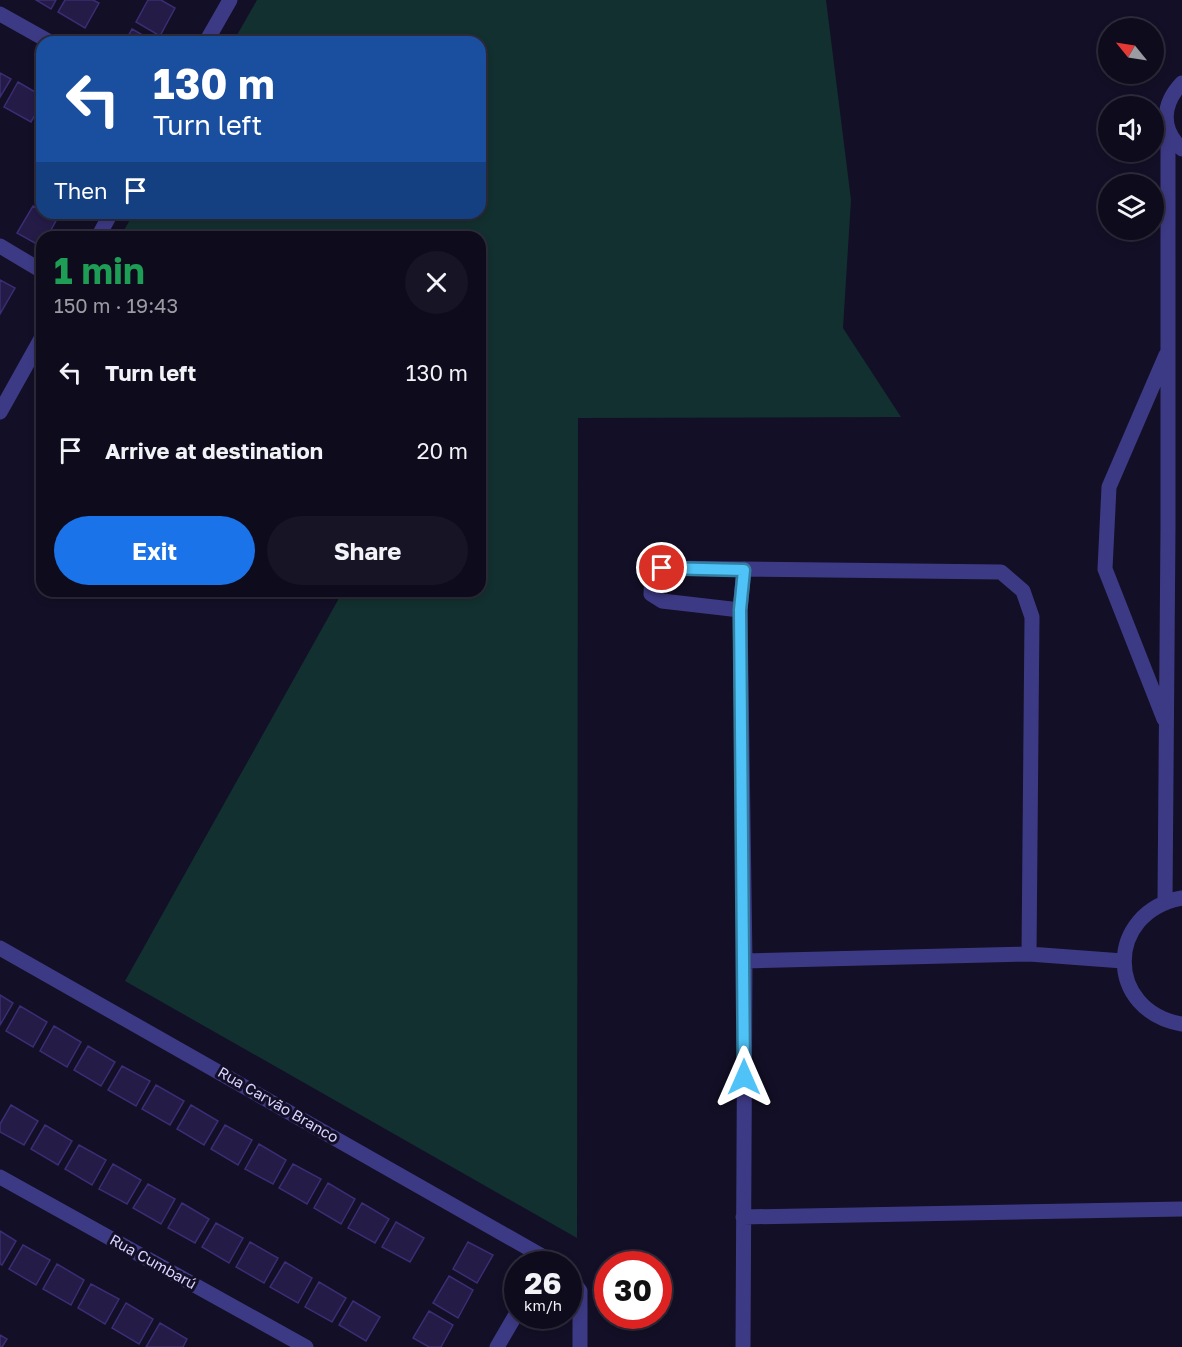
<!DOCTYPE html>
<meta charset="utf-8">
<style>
:root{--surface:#0e0b1c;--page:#171425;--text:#f1f3f6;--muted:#9b9ba3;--line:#2e2b3b;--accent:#1a73e8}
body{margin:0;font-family:"Golos Text",sans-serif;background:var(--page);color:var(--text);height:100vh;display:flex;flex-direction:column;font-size:22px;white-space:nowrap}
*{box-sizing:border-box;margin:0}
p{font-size:20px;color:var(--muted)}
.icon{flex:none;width:33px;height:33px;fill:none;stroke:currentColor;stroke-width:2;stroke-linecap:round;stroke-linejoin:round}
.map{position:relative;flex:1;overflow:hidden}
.drawer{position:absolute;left:36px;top:231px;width:450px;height:366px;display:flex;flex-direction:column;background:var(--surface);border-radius:18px;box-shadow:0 3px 9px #0003,0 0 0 2px var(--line)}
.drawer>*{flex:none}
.banner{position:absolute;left:36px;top:36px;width:450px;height:183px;border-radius:18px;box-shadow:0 3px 9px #0003,0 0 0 2px var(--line);background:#1a4fa0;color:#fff;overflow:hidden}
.needle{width:39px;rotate:300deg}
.fabs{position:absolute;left:1098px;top:18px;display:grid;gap:12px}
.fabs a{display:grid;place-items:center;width:66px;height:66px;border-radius:50%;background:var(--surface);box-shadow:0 3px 9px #0003,0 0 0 2px var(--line);font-size:30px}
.speed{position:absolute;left:504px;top:1251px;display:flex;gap:12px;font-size:30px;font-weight:700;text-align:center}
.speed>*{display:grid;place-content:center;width:78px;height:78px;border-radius:50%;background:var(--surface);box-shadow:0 3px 9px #0003,0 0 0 2px var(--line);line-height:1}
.speed small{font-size:15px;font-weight:400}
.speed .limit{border:9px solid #d22;background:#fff;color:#111}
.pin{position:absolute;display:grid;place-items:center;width:51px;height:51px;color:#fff;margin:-26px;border:3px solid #fff;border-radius:50%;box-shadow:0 2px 6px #0007}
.me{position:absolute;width:66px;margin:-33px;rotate:0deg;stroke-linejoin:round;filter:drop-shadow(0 0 4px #0008)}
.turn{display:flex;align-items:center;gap:21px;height:126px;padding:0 18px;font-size:27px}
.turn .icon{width:78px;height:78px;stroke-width:2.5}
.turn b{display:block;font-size:42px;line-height:51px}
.then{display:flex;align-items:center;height:57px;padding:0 18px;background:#0003;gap:12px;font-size:22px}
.round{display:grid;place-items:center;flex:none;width:63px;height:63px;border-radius:32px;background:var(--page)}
.overview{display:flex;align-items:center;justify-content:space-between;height:102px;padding:0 18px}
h1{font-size:36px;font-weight:700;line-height:45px;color:#1e9e55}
.cta{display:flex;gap:12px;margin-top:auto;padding:12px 18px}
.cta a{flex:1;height:69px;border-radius:36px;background:var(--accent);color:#fff;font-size:24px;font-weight:700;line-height:69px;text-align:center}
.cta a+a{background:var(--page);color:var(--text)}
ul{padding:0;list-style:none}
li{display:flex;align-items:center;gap:18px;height:78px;padding:0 18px}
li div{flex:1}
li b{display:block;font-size:22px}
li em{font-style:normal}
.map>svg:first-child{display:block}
.green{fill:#12302f}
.building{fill:#241b47;stroke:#3b2d73;stroke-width:1.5}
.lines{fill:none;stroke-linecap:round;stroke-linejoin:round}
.street{stroke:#3d3a85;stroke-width:15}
.route-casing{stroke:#337fa1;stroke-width:15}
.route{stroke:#4fc3f7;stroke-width:10}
.labels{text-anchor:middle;stroke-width:6;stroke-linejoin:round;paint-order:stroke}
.street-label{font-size:15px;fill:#d9d4ff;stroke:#130f26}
</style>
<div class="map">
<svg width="1182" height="1347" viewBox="0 0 1182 1347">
<rect width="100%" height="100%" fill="#130f26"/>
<path class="green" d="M 257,0 L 826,0 L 851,200 L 843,328 L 901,417 L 578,418 L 577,1238 L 125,981 L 343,591 L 480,591 L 480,237 L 120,237 L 134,213 L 480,213 L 480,42 L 233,42 Z"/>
<path class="building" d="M 36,0 L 56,0 L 51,9 Z
M 65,0 L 93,0 L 99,3 L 85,28 L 58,12 Z
M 148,0 L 161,0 L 175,8 L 160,36 L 136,22 Z
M 132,29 L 155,42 L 125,42 Z
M 0,73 L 11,79 L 0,97 Z
M 18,82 L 42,96 L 42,103 L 31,122 L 4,107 Z
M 42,189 L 42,202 L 37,198 Z
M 33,206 L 57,219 L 47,237 L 42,237 L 42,247 L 17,233 Z
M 0,280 L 15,288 L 0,314 Z
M 0,995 L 13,1003 L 0,1025 Z
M 20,1006 L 47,1022 L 33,1047 L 6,1031 Z
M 54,1026 L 81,1042 L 67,1067 L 40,1051 Z
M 88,1046 L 115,1062 L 101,1086 L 74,1070 Z
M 122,1066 L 150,1081 L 136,1106 L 108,1090 Z
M 156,1085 L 184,1101 L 170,1125 L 142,1109 Z
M 11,1105 L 38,1121 L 24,1145 L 0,1132 L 0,1124 Z
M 191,1105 L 218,1121 L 204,1145 L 177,1129 Z
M 45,1125 L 72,1141 L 58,1165 L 31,1149 Z
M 225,1125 L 252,1140 L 238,1165 L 211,1149 Z
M 259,1144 L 286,1160 L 273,1184 L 245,1169 Z
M 79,1145 L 106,1160 L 92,1185 L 65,1169 Z
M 113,1164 L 141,1180 L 127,1204 L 99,1189 Z
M 293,1164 L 321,1179 L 307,1204 L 279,1188 Z
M 328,1183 L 355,1199 L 341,1224 L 314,1208 Z
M 148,1184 L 175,1199 L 161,1224 L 133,1208 Z
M 182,1203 L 209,1219 L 195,1243 L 168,1228 Z
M 362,1203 L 389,1219 L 375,1243 L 348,1228 Z
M 396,1222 L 424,1238 L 410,1262 L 382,1247 Z
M 216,1223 L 243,1238 L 229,1263 L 202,1247 Z
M 0,1231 L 16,1241 L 2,1265 L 0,1264 Z
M 250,1242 L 278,1258 L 264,1283 L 236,1267 Z
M 468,1242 L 493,1255 L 477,1283 L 453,1269 Z
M 23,1245 L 50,1260 L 36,1285 L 9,1269 Z
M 285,1262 L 312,1278 L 298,1303 L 270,1287 Z
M 57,1264 L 84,1280 L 71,1305 L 43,1289 Z
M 449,1276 L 473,1290 L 458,1318 L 433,1303 Z
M 319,1282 L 346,1298 L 332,1322 L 305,1307 Z
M 91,1284 L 119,1299 L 105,1324 L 78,1308 Z
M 353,1301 L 380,1317 L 366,1341 L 339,1325 Z
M 126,1303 L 153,1319 L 139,1344 L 112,1328 Z
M 429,1311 L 453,1325 L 441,1347 L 429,1347 L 413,1338 Z
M 160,1323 L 187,1339 L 183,1347 L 146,1347 Z
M 0,1335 L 7,1339 L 2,1347 L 0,1347 Z"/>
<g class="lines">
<path class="street" d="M 0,14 L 50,42
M 206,42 L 230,0
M 1182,83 C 1162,104 1160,129 1182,149
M 98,237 L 111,213
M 0,246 L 42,271
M 0,412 L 42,337
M 740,610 L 662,601 L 651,594 L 652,574 L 662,568 L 1001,572 L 1023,591 L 1032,617 L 1029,954
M 1164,719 L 1105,569 L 1109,487 L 1166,355
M 1182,898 C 1105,912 1105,1011 1182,1024
M 1165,901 L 1168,527 L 1168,131
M 0,948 L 556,1264
M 745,961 L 1029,954 L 1123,961
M 0,1177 L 306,1347
M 743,1217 L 1182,1209
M 568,1275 L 580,1291 L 580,1347
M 497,1347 L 518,1311
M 743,1347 L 745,961 L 740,610 L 744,569"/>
</g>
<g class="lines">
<defs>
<path id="route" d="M 662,568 L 744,570 L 740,610 L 744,1077"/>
</defs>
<use href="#route" class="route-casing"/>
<use href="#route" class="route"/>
</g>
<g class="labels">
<g class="street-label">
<text transform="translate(278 1105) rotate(30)" y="5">Rua Carvão Branco</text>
<text transform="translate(153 1262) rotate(29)" y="5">Rua Cumbarú</text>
</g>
</g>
</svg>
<div class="fabs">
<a><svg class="needle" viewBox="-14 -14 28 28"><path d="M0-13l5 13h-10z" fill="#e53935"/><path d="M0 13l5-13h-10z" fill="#9b9ba3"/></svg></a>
<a><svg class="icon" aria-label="sound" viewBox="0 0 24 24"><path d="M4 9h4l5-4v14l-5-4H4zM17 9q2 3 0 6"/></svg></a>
<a><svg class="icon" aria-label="layers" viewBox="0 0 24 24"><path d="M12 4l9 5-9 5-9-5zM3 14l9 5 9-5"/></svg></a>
</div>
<div class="speed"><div>26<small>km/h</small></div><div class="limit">30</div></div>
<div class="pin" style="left:662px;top:568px;background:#d93025"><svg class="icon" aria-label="arrive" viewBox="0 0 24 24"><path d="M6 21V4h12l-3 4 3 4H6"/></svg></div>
<svg class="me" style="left:744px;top:1077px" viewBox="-20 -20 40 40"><path d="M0-17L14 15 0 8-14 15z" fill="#4fc3f7" stroke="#fff" stroke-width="4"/></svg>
<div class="banner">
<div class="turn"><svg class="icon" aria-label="left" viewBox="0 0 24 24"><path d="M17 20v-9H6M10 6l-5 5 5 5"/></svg><div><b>130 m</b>Turn left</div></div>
<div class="then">Then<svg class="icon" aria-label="arrive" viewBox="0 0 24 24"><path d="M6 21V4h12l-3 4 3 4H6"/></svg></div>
</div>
<section class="drawer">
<div class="overview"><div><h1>1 min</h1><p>150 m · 19:43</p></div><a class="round"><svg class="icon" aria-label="close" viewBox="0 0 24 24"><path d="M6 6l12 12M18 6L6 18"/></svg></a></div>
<ul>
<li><svg class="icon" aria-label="left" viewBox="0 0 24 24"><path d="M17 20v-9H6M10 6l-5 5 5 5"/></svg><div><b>Turn left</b></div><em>130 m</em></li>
<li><svg class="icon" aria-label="arrive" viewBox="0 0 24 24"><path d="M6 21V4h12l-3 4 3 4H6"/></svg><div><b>Arrive at destination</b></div><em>20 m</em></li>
</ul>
<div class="cta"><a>Exit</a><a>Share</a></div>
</section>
</div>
